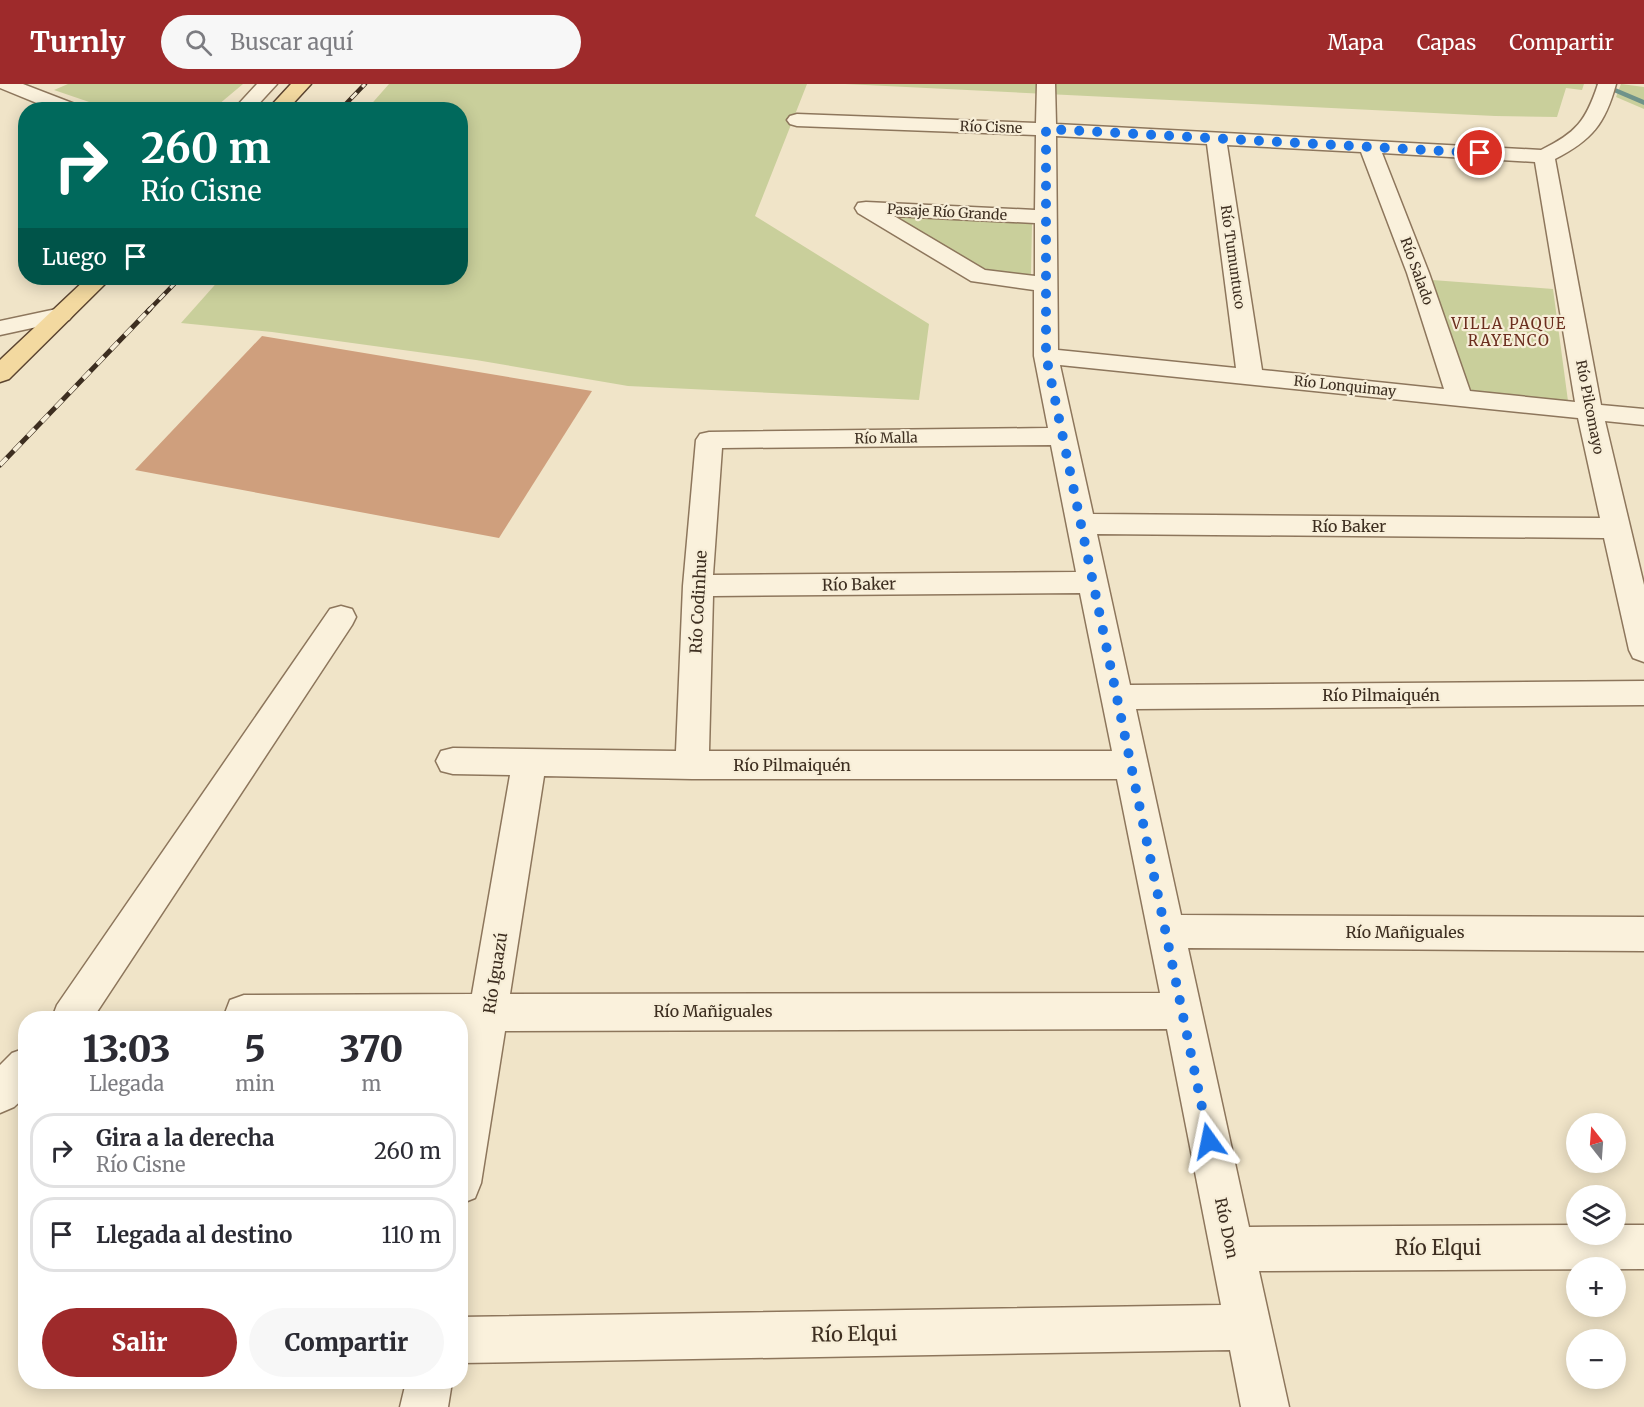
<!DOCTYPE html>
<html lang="es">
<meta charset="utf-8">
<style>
:root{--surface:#fff;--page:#f7f7f7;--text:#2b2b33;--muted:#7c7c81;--line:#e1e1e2;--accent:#9e2a2b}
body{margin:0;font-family:Merriweather,serif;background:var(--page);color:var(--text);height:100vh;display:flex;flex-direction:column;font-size:22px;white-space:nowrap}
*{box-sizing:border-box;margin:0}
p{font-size:20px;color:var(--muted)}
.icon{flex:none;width:33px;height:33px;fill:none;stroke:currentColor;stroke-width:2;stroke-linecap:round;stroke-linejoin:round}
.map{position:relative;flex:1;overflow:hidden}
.panel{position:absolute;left:18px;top:927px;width:450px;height:378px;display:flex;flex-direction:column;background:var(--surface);border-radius:24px;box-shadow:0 3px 15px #0003}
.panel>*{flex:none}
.hud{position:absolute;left:18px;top:18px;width:450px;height:183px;border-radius:24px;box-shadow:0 3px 15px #0003;background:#00695c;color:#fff;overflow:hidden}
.needle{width:39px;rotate:343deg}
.fabs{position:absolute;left:1566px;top:1029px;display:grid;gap:12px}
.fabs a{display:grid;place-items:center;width:60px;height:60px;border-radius:50%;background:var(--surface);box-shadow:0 3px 15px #0003;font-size:30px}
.pin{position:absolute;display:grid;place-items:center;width:51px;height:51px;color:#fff;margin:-26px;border:3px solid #fff;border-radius:50%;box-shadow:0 2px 6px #0007}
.me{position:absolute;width:66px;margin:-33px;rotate:348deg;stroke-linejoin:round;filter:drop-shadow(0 0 4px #0008)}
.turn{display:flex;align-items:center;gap:21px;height:126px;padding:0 24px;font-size:27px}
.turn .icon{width:78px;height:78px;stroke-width:2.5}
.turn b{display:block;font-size:42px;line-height:51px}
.then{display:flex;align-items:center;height:57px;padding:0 24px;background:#0003;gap:12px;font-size:22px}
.eta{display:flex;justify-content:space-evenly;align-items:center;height:102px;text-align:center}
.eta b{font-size:36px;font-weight:800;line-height:42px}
.cta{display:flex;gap:12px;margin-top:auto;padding:12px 24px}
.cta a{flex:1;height:69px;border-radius:36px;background:var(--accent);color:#fff;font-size:24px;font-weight:800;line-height:69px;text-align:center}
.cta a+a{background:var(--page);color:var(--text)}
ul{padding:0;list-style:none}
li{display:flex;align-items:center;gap:18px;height:75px;margin:0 12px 9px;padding:0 12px;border:3px solid var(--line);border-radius:24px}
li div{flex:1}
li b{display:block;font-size:22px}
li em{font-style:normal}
header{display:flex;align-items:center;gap:36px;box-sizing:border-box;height:84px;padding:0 30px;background:var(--accent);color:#fff}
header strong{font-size:28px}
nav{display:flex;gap:33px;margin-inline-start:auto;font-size:21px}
.search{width:420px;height:54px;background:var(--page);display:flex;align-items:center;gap:15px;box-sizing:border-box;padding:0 21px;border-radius:33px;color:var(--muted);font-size:22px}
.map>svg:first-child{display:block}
.green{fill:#c9cf9b}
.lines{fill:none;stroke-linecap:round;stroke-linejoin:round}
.stream{fill:#6f938a;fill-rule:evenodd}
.building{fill:#cf9f7d}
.minor-casing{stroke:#8d765c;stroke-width:3}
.major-casing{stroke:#5b4430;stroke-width:3}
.minor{fill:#faf1dc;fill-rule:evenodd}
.major{fill:#f3d9a0;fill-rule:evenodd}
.rail-far1-casing{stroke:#3d2e20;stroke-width:4.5}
.rail-casing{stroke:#3d2e20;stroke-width:5}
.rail-far1{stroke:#f7eed8;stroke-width:3;stroke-dasharray:8;stroke-linecap:butt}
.rail{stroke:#f7eed8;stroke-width:4;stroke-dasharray:10;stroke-linecap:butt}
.route{stroke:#1a73e8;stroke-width:10;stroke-dasharray:0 18}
.labels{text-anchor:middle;stroke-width:4.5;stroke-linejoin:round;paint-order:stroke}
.far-street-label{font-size:14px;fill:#3d2e20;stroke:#f7eed8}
.far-neighbourhood-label{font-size:15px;letter-spacing:1.5px;fill:#6b2e1e;stroke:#f7eed8}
.street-label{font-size:16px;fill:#3d2e20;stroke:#f7eed8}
.near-street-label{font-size:20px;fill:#3d2e20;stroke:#f7eed8}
</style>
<header>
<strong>Turnly</strong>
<div class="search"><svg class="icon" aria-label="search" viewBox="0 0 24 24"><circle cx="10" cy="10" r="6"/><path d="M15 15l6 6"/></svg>Buscar aquí</div>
<nav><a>Mapa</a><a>Capas</a><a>Compartir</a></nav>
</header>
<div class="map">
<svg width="1644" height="1323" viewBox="0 0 1644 1323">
<rect width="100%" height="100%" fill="#f0e4c8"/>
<path class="green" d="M 68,0 L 243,0 L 212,26 L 130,25 L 95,20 L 54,6 Z
M 389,0 L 807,0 L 755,132 L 929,240 L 919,316 L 628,302 L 476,276 L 272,248 L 181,239 L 221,194 L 460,194 L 460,26 L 367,25 Z
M 845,0 L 1584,0 L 1582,6 L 1566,4 L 1557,33 L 1495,32 Z
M 1621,0 L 1644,3 L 1644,25 L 1616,13 Z
M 896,132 L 1032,139 L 1031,191 L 985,186 Z
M 1432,196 L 1553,205 L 1568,317 L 1469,307 Z"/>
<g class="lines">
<path class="stream" d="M 1595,0 L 1606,0 L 1644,16 L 1644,21 Z"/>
</g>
<path class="building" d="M 262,252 L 592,307 L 499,454 L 135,386 Z"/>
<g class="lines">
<defs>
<path id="minor" d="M 0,0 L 23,0 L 80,22 L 82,26 L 54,26 L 0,4 Z
M 257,0 L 277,0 L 253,26 L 233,26 Z
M 1037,0 L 1055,0 L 1056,40 L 1541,66 C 1576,49 1586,37 1598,0 L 1616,0 C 1605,40 1592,56 1555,75 L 1601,321 L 1644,325 L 1644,341 L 1605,337 L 1644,501 L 1644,578 L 1633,574 L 1629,566 L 1604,454 L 1097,450 L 1130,601 L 1644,597 L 1644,621 L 1136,625 L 1181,831 L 1644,833 L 1644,867 L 1188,864 L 1249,1143 L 1576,1141 L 1576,1150 L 1616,1150 L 1616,1141 L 1644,1141 L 1644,1185 L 1259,1187 L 1289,1323 L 1241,1323 L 1230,1266 L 460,1279 L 460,1233 L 1221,1221 L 1167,945 L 505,947 L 481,1099 L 475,1114 L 460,1120 L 460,975 L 465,947 L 460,947 L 460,934 L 227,934 L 225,929 L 230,916 L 244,911 L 472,910 L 510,691 L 453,690 L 441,687 L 436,677 L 441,667 L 453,664 L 676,667 L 683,502 L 696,356 L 700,350 L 709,348 L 1048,344 L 1034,272 L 1034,206 L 971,197 L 858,129 L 855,124 L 858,119 L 866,118 L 1035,126 L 1036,51 L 797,42 L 790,40 L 787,36 L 790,32 L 797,30 L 1036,39 ZM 1056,52 L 1207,60 L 1236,284 L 1058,266 ZM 1227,61 L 1361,68 L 1407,189 L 1444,305 L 1262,286 ZM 1382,69 L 1535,78 L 1575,318 L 1470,307 L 1429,189 ZM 894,132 L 1035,139 L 1035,192 L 985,186 ZM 1060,281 L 1578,334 L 1600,434 L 1093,430 ZM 1051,361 L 1076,488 L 713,491 L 722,364 ZM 1080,509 L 1112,667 L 709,667 L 713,512 ZM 544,692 L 692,695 L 1117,695 L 1160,909 L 510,910 Z
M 61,224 L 69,226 L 73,231 L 69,236 L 0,251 L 0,237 Z
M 341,522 L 352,525 L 356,533 L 352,541 L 93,934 L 52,934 L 57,921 L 330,525 Z
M 26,964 L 26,1012 L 14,1023 L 0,1029 L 0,981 L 12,969 Z
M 406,1298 L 452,1298 L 448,1323 L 400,1323 Z"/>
<path id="major" d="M 291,0 L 311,0 L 287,26 L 267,26 Z
M 87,194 L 111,194 L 9,295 L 0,298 L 0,276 Z"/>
</defs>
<use href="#minor" class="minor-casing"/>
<use href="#major" class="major-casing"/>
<use href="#minor" class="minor"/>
<use href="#major" class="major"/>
<defs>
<path id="rail-far1" d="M 340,26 L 365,0
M 148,227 L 180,194"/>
<path id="rail" d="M 0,381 L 150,225"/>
</defs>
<use href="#rail-far1" class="rail-far1-casing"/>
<use href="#rail" class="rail-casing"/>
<use href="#rail-far1" class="rail-far1"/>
<use href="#rail" class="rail"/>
</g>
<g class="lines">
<path class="route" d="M 1209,1057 L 1046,272 L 1046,45 L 1480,69"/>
</g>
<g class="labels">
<g class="far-street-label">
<text transform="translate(991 43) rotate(2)" y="5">Río Cisne</text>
<text transform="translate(947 128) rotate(3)" y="5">Pasaje Río Grande</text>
<text transform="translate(1233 173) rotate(82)" y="5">Río Tumuntuco</text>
<text transform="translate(1417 187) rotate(70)" y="5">Río Salado</text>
<text transform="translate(1345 302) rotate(6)" y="5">Río Lonquimay</text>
<text transform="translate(1590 323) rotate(79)" y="5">Río Pilcomayo</text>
<text transform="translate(886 354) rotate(-1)" y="5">Río Malla</text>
</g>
<g class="far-neighbourhood-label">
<text x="1509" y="245">VILLA PAQUE<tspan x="1509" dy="17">RAYENCO</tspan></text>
</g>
<g class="street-label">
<text x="1349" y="448">Río Baker</text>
<text transform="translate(859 500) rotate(-1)" y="6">Río Baker</text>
<text transform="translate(698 518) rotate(-87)" y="6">Río Codinhue</text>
<text x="1381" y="617">Río Pilmaiquén</text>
<text x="792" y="687">Río Pilmaiquén</text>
<text x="1405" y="854">Río Mañiguales</text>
<text transform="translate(495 889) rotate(-81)" y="6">Río Iguazú</text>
<text x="713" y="933">Río Mañiguales</text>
<text transform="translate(1227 1144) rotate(78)" y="6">Río Don</text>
</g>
<g class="near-street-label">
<text x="1438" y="1171">Río Elqui</text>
<text transform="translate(854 1250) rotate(-1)" y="7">Río Elqui</text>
</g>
</g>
</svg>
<div class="fabs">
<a><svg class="needle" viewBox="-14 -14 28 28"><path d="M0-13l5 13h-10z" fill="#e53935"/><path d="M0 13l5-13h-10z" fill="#7c7c81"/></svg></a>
<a><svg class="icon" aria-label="layers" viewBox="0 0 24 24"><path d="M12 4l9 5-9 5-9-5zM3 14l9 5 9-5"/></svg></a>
<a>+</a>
<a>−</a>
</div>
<div class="pin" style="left:1480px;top:69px;background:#d93025"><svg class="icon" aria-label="arrive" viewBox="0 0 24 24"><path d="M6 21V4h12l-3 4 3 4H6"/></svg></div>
<svg class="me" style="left:1209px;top:1057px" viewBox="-20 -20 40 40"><path d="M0-17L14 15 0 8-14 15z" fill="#1a73e8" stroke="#fff" stroke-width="4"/></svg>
<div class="hud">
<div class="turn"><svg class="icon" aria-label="right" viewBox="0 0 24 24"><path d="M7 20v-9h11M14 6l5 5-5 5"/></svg><div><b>260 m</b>Río Cisne</div></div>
<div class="then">Luego<svg class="icon" aria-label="arrive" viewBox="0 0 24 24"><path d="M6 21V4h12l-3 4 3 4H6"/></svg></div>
</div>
<section class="panel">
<div class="eta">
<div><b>13:03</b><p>Llegada</p></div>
<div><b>5</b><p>min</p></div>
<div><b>370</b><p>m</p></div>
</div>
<ul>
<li><svg class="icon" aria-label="right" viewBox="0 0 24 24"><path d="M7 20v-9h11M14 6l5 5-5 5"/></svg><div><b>Gira a la derecha</b><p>Río Cisne</p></div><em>260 m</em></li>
<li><svg class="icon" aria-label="arrive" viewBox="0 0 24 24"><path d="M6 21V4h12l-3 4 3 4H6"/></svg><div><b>Llegada al destino</b></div><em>110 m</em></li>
</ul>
<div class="cta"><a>Salir</a><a>Compartir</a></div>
</section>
</div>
